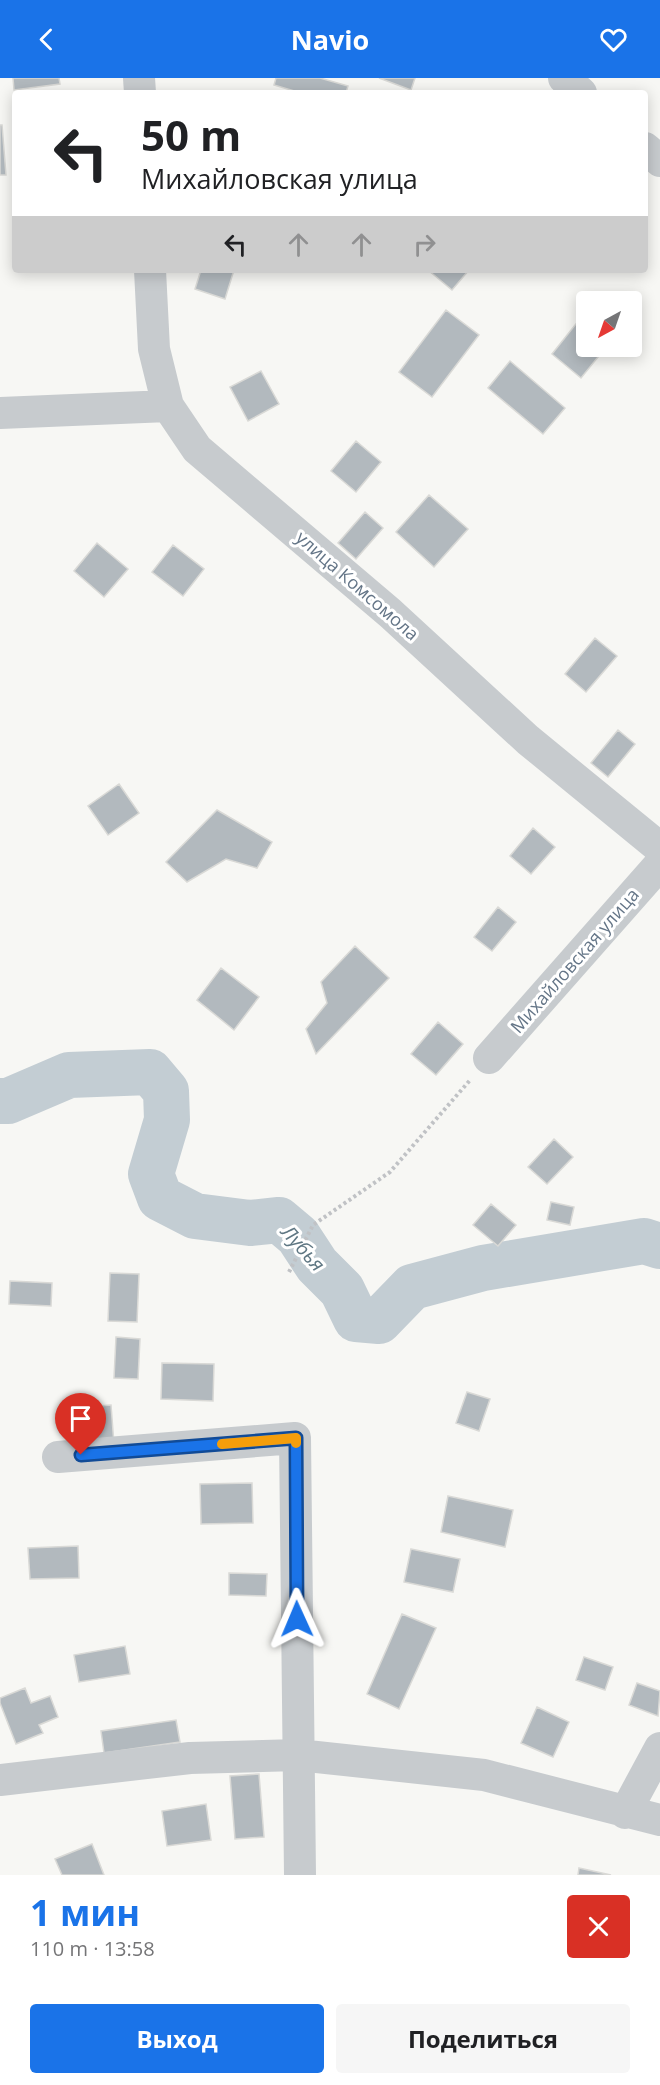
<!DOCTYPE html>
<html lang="ru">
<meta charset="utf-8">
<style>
:root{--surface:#fff;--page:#f6f6f6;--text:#202124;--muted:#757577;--accent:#1a73e8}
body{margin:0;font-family:"Open Sans",sans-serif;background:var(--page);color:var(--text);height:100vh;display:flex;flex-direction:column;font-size:22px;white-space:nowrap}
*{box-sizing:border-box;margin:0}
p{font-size:20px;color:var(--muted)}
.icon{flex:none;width:33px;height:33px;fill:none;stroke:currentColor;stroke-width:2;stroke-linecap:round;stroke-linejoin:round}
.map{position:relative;height:1797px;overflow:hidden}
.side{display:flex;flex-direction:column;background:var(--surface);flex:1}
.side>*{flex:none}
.top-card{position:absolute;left:12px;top:12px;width:636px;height:183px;border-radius:6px;box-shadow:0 3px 15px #0003;background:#fff;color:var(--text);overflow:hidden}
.needle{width:39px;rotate:220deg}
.controls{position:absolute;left:576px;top:213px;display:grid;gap:12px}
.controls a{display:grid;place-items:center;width:66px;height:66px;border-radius:6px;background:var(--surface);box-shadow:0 3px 15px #0003;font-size:30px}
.pin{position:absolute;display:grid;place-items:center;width:51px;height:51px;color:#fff;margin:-62px -26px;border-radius:50% 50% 50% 0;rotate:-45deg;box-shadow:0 0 6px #0007}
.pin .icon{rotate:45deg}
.me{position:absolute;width:66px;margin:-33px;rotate:359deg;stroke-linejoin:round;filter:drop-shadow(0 0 4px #0008)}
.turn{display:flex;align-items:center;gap:21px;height:126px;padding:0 30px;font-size:27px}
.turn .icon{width:78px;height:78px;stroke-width:2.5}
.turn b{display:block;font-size:42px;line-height:51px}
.lanes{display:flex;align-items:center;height:57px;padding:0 30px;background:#0003;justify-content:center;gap:30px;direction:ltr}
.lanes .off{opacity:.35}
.round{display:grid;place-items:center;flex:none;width:63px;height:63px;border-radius:6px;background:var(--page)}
.headline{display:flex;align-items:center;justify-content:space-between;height:102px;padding:0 30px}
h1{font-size:36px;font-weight:700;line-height:45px;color:var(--accent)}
.primary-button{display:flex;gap:12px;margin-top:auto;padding:12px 30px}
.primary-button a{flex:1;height:69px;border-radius:6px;background:var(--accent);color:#fff;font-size:24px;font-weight:700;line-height:69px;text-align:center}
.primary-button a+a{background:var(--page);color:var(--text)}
header{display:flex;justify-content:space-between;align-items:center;height:78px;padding:0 30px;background:var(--accent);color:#fff;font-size:27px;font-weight:700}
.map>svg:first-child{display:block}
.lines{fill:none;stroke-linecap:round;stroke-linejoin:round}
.river{stroke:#c3cdd3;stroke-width:46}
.building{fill:#b2b9be;stroke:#d9d9d6;stroke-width:1.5}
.path{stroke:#c0c2c5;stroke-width:4;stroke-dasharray:3 3;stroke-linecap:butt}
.minor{stroke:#c7cbce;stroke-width:32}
.route-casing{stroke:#114b97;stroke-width:15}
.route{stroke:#1a73e8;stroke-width:10}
.slow{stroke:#f59e0b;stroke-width:10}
.labels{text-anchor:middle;stroke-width:6;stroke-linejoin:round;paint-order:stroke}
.street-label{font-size:18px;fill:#647587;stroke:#fff}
.water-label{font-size:20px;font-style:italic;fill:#5f7783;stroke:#fff}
</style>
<header><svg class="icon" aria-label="back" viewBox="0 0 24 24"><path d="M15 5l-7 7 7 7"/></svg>Navio<svg class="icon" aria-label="heart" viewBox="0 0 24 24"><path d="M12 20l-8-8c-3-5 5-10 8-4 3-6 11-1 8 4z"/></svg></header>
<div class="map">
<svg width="660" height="1797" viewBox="0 0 660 1797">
<rect width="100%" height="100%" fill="#f7f7f4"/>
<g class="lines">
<path class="river" d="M 0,1023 L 8,1023 L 69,997 L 150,994 L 166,1013 L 167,1042 L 151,1096 L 160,1120 L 195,1138 L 250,1145 L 279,1142 L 298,1158 L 317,1187 L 342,1212 L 356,1241 L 379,1243 L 412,1209 L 483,1190 L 644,1163 L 660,1168"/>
</g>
<path class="building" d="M 13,0 L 59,0 L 60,6 L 14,12 Z
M 276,0 L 320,0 L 348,8 L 346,15 L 301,15 L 274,7 Z
M 379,0 L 415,0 L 411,12 Z
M 0,47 L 2,47 L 6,97 L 0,97 Z
M 201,192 L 234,192 L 225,221 L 195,211 Z
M 428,192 L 469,192 L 452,212 Z
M 446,232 L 479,257 L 432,319 L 399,294 Z
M 583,237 L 586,240 L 586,268 L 607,268 L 581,300 L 552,276 Z
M 510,283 L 565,330 L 543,356 L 488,310 Z
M 261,293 L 279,326 L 248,343 L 230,309 Z
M 356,363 L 381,384 L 356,414 L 331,393 Z
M 429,417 L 468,451 L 434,489 L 396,454 Z
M 365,434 L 383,450 L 356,481 L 338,465 Z
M 97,465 L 128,491 L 104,519 L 74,493 Z
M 173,467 L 204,491 L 183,518 L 152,494 Z
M 595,560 L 617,578 L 586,614 L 565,596 Z
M 618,652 L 635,666 L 608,699 L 591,685 Z
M 119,706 L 139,735 L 108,757 L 88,728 Z
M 217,732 L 272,764 L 257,790 L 226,781 L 187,804 L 166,784 Z
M 533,750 L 555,769 L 531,796 L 510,778 Z
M 498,829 L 516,844 L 492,873 L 474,859 Z
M 355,868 L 389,900 L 316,976 L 306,951 L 327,925 L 321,904 Z
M 221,890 L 259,919 L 234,952 L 197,922 Z
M 438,944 L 463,966 L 436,997 L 411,976 Z
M 554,1061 L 573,1079 L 547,1106 L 528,1089 Z
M 551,1124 L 574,1129 L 570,1147 L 547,1142 Z
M 491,1126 L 516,1147 L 498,1168 L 473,1147 Z
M 110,1195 L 139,1196 L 137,1244 L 108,1243 Z
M 10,1203 L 52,1205 L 51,1228 L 9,1226 Z
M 116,1259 L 140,1261 L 138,1301 L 114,1300 Z
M 162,1285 L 214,1286 L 213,1323 L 161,1321 Z
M 467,1314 L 490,1321 L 479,1353 L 456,1345 Z
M 111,1327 L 114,1366 L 86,1368 L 84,1329 Z
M 252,1405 L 253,1445 L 201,1446 L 200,1406 Z
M 448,1418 L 513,1432 L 505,1469 L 441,1454 Z
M 78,1468 L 79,1500 L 30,1501 L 28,1470 Z
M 411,1471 L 460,1481 L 453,1514 L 404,1504 Z
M 229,1495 L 267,1496 L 266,1518 L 229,1517 Z
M 402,1536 L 436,1550 L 399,1631 L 367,1616 Z
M 125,1568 L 130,1596 L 79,1604 L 74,1577 Z
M 584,1579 L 613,1589 L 605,1612 L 576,1602 Z
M 637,1605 L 660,1613 L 658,1638 L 629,1627 Z
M 25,1610 L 31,1625 L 50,1618 L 58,1639 L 39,1647 L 43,1655 L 16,1666 L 0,1625 L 0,1620 Z
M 537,1629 L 569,1644 L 553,1679 L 521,1665 Z
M 176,1642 L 180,1664 L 104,1675 L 101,1653 Z
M 259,1696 L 264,1759 L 235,1761 L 230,1698 Z
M 206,1726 L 211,1762 L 167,1768 L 162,1733 Z
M 92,1766 L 104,1797 L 62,1797 L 55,1781 Z
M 579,1790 L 611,1797 L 578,1797 Z"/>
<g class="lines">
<path class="path" d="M 289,1194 L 313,1147 L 390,1094 L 471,1001"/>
<path class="minor" d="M 139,0 L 140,15
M 564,0 L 581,15
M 645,70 L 660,83
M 150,192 L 154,271 L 168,328 L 197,371 L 390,535 L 528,662 L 660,770
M 0,335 L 168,328
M 489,980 L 660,786
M 58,1379 L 295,1360 L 300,1797
M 0,1702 L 190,1680 L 298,1677 L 484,1697 L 660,1742
M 625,1735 L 660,1670"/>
</g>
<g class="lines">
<defs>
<path id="route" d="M 81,1377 L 296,1360 L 297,1541"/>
</defs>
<use href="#route" class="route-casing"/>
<use href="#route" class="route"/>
<path class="slow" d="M 222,1366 L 296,1360 L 296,1365"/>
</g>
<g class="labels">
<g class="street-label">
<text transform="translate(357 508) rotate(41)" y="6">улица Комсомола</text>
<text transform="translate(575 883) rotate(-49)" y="6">Михайловская улица</text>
</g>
<g class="water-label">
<text transform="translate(303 1170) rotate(48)" y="7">Лубья</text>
</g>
</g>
</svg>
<div class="controls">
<a><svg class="needle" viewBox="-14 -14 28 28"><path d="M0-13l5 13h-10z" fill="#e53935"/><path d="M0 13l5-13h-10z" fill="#757577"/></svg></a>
</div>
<div class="pin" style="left:81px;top:1377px;background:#d93025"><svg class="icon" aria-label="arrive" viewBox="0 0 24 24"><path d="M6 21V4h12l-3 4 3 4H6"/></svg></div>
<svg class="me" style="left:297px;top:1541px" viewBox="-20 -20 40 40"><path d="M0-17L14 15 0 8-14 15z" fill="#1a73e8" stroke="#fff" stroke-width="4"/></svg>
<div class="top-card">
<div class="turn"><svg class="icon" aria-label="left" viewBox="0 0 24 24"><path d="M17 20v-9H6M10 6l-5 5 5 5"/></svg><div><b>50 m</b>Михайловская улица</div></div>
<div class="lanes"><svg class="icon" aria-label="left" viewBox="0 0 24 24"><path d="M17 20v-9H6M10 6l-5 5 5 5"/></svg><svg class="icon off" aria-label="ahead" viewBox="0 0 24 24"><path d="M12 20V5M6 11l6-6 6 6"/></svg><svg class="icon off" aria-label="ahead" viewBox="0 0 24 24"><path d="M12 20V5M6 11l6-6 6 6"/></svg><svg class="icon off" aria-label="right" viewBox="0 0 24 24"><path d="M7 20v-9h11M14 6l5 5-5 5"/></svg></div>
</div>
</div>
<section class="side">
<div class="headline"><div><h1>1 мин</h1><p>110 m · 13:58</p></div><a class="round" style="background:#d93025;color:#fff"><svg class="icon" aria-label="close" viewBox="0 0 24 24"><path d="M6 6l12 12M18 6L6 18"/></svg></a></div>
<div class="primary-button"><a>Выход</a><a>Поделиться</a></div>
</section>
